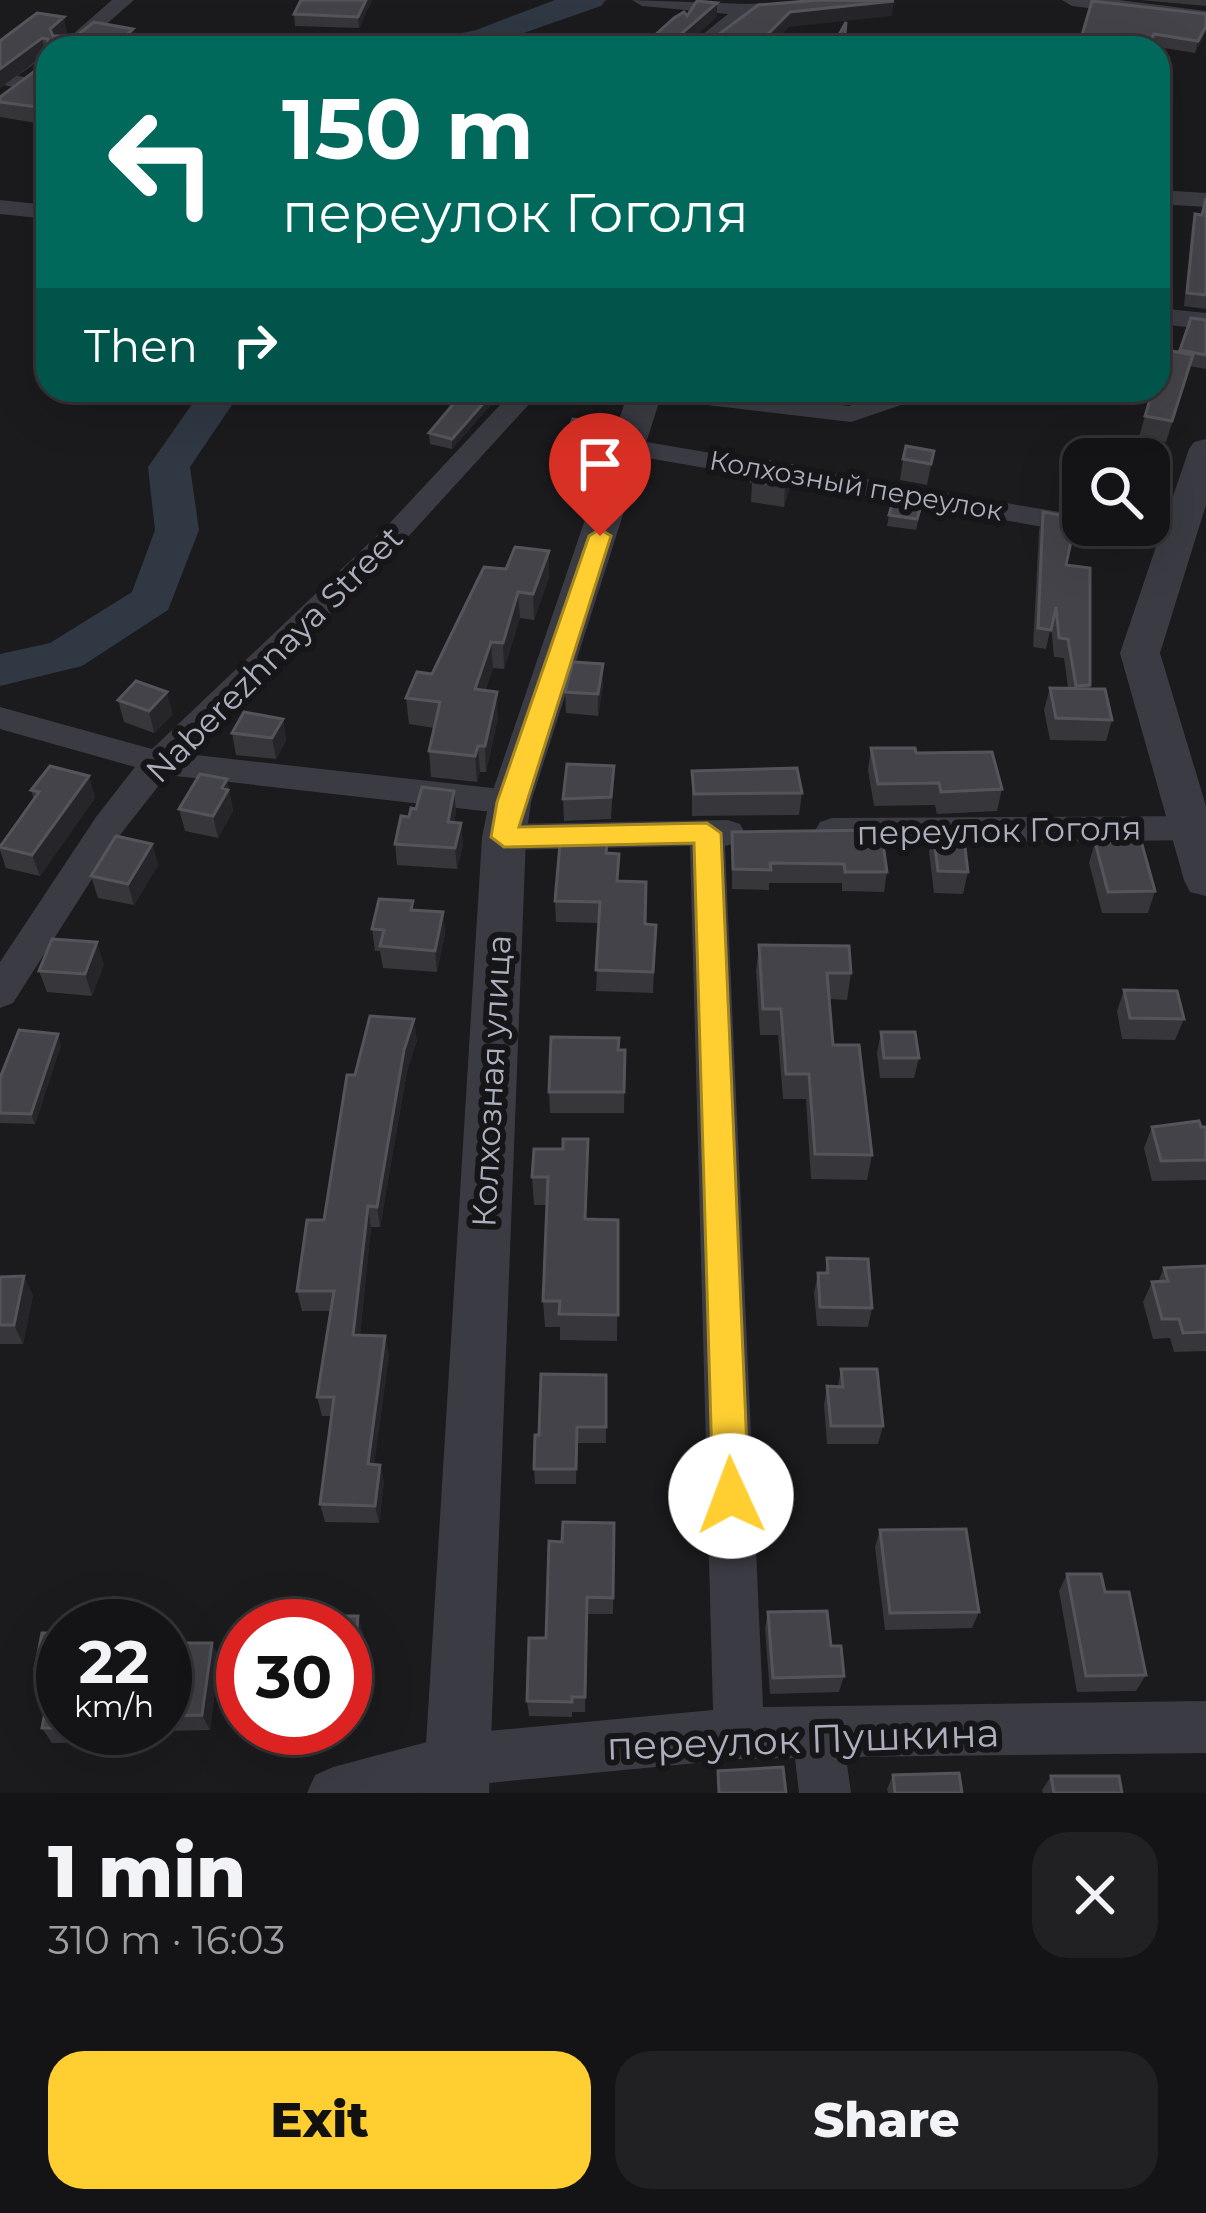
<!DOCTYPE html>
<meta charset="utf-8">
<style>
:root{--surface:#141416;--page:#212123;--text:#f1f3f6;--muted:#9d9ea1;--line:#333335;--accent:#ffcf31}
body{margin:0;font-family:Montserrat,sans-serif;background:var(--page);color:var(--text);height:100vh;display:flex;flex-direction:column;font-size:45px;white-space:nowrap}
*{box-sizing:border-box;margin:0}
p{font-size:39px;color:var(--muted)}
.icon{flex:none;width:66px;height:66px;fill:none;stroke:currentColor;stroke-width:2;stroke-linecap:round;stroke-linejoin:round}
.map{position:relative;height:1793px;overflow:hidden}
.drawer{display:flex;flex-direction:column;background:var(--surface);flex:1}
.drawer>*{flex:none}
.top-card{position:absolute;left:36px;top:36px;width:1134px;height:366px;border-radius:36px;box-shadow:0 12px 48px #0002,0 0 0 3px var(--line);background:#00695c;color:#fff;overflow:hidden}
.tools{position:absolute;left:1062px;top:438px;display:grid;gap:24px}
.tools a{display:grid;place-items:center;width:108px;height:108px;border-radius:24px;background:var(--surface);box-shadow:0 12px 48px #0002,0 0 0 3px var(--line);font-size:60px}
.speed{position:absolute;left:36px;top:1599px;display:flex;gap:24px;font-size:60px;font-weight:700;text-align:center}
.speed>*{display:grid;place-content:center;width:156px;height:156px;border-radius:50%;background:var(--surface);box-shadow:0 12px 48px #0002,0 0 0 3px var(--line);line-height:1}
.speed small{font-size:30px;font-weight:400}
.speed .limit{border:18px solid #d22;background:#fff;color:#111}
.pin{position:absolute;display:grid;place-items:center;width:102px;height:102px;color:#fff;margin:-123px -51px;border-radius:50% 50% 50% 0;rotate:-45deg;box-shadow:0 0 12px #0007}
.pin .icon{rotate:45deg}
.me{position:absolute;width:132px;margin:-66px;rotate:358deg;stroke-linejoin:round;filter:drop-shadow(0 0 9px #0008)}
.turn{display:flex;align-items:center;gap:42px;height:252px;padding:0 48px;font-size:54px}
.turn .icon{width:156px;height:156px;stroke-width:2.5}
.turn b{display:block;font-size:84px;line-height:102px}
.then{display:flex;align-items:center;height:114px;padding:0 48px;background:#0003;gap:24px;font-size:45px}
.round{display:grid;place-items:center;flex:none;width:126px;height:126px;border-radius:36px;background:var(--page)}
.overview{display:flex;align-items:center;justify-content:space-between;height:204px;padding:0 48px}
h1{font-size:72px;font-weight:800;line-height:90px}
.cta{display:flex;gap:24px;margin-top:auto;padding:24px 48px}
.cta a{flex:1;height:138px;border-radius:36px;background:var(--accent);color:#111;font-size:48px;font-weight:800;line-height:138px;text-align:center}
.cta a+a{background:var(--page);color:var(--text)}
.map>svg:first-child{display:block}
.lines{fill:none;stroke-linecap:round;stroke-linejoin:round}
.river{fill:#2f3843;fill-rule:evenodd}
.minor{fill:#3b3b43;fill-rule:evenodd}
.tertiary{fill:#3b3b43;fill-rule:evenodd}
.wall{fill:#37363b}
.shaded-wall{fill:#262529}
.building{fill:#434349;stroke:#54545b;stroke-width:3}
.route{fill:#ffcf31;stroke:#a68720;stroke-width:3}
.labels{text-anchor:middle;stroke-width:12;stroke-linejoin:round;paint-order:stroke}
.far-street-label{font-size:27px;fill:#acb0be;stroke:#161518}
.street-label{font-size:33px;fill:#acb0be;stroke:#161518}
.near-street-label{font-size:39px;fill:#acb0be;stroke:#161518}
</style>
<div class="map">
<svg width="1206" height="1793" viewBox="0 0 1206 1793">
<rect width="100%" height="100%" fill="#1b1a1d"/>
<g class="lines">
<path class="river" d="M 555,0 L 606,0 L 601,6 L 484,47 L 420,48 L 424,41 L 476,30 Z
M 202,390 L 242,390 L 190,467 L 199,530 L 168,610 L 82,666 L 0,686 L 0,654 L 50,643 L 132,592 L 155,530 L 148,467 Z"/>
<path class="minor" d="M 112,0 L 134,0 L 79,48 L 57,48 Z
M 632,0 L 746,4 L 878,0 L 868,6 L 752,16 L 709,48 L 686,48 L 728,14 L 642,6 Z
M 1062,0 L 1119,0 L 1206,11 L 1206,23 L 1072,6 Z
M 0,72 L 33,79 L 36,84 L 25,90 L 0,84 Z
M 1158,190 L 1206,193 L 1206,207 L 1158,204 Z
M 0,200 L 48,205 L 48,219 L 0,214 Z
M 1158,308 L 1206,313 L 1206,329 L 1158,324 Z
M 514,390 L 542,390 L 407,538 L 187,754 L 510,790 L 522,793 L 527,802 L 522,811 L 510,814 L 167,775 L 120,835 L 13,1003 L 0,1008 L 0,962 L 96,817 L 135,767 L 0,729 L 0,707 L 152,749 L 387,526 Z
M 636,390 L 717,390 L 849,406 L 890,390 L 916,390 L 910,402 L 851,422 L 649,398 Z
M 629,439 L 1083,516 L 1083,525 C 1113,525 1169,518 1191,541 L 1176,550 L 619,453 L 615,447 Z
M 1206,816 L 1206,840 L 832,844 L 820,840 L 815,831 L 820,822 L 832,818 Z
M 728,820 L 740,824 L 745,833 L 740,842 L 725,846 L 763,1707 L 1206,1701 L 1206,1753 L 846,1757 L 851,1793 L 799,1793 L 795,1758 L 739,1759 L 457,1786 L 430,1793 L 307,1793 L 315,1775 L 333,1767 L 457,1734 L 713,1710 L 690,846 L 504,850 L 492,846 L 487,837 L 492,828 L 504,824 Z"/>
<path class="tertiary" d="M 629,390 L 663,390 L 531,802 L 526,837 L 489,1793 L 423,1793 L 482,837 L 489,802 Z
M 1206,439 L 1206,505 L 1160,653 L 1206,806 L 1206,896 L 1190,892 L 1184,880 L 1120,653 L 1189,449 L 1194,442 Z"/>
</g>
<path class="wall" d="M 301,0 L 372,0 L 359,28 L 295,26 L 294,14 Z
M 1140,0 L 1206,0 L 1206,6 Z
M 1206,14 L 1206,32 L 1195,53 L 1152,46 L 1151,48 L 1042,48 L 1080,42 Z
M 133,29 L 136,45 L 133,48 L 48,48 L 48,125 L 0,117 L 0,97 L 47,62 L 47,55 L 0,88 L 0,41 L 67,33 L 63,36 L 76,36 Z
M 1206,198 L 1206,309 L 1184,306 L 1192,227 L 1195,214 L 1202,215 Z
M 1191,318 L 1206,320 L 1206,369 L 1190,366 L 1166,442 L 1139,437 L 1145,416 L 1179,352 Z
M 465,390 L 504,390 L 452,449 L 430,444 L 429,433 Z
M 606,445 L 596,474 L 561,470 L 561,448 Z
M 934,451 L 927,485 L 900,480 L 903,459 Z
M 792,466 L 790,487 L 784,507 L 751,502 L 752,481 Z
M 921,510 L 916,530 L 887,526 L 889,515 Z
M 1043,512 L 1066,565 L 1090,685 L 1089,689 L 1112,720 L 1106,741 L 1050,740 L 1044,710 L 1050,688 L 1068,688 L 1064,658 L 1054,657 L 1051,626 L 1046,649 L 1033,647 L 1039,531 Z
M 484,567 L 549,577 L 534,620 L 520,618 L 504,669 L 493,668 L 485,691 L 498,718 L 486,772 L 480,772 L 477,782 L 431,777 L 429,751 L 434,728 L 409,724 L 406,698 L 432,674 Z
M 603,686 L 598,716 L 566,713 L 565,692 Z
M 118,700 L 173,714 L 154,733 L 124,722 Z
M 283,719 L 286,741 L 276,759 L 236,755 L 232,733 Z
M 871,748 L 916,753 L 1002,789 L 997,811 L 937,814 L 935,805 L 874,806 L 868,770 Z
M 614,766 L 611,819 L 564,821 L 563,799 Z
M 692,771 L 802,793 L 799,815 L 692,816 Z
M 89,776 L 95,798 L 40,876 L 6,868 L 0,850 L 0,844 L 34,799 L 31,790 Z
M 227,779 L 233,811 L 218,838 L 185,831 L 179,809 Z
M 454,791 L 456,812 L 454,823 L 461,823 L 463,845 L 457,869 L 397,865 L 395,844 L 409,817 L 416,809 Z
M 933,831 L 968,872 L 963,894 L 934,893 L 929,852 Z
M 732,832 L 887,872 L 884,892 L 842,891 L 842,883 L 769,883 L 769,890 L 732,889 Z
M 1095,842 L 1155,891 L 1148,913 L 1102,913 L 1089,863 Z
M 152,844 L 158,865 L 134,905 L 98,898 L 91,876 Z
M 608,854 L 618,881 L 645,924 L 656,925 L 653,993 L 596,991 L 599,923 L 556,922 L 555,901 Z
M 414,910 L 443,912 L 445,934 L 437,972 L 383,968 L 380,951 L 375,951 L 372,929 Z
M 759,945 L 851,973 L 847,1000 L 829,999 L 833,1045 L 872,1155 L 867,1180 L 811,1179 L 806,1099 L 783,1099 L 778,1035 L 760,1035 L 756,971 Z
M 104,964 L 92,996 L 47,992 L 39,971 Z
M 1124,990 L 1184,1019 L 1175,1040 L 1122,1039 L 1117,1011 Z
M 881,1032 L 919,1058 L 914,1078 L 880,1078 L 877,1053 Z
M 417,1040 L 407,1071 L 380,1227 L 371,1227 L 360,1335 L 389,1355 L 374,1464 L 380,1465 L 384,1482 L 379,1523 L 325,1522 L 320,1504 L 331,1416 L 322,1416 L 317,1397 L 331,1311 L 302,1311 L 297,1291 L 324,1220 L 355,1075 Z
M 61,1045 L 35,1124 L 0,1123 L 0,1078 Z
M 618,1050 L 625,1050 L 624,1113 L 550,1113 L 549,1092 Z
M 1152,1127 L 1206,1127 L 1206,1180 L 1152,1181 L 1144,1148 Z
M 588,1167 L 586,1219 L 618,1220 L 617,1341 L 560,1340 L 560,1327 L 545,1327 L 543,1301 L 547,1205 L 534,1205 L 532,1177 Z
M 827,1258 L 872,1308 L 868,1327 L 817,1326 L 814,1293 L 818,1273 L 825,1273 Z
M 1206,1266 L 1206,1351 L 1174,1352 L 1170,1338 L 1153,1339 L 1143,1302 L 1152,1282 L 1158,1282 L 1164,1268 Z
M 0,1277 L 33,1295 L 23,1344 L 0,1344 Z
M 841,1369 L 883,1426 L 878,1444 L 827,1444 L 824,1405 L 827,1386 L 838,1386 Z
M 606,1375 L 606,1443 L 577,1443 L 576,1484 L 535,1484 L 534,1469 L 539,1435 Z
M 614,1523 L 613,1614 L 587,1614 L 585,1712 L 572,1712 L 572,1717 L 529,1716 L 527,1701 L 546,1638 L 562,1542 Z
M 880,1530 L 979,1612 L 972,1628 L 885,1630 L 875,1547 Z
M 1067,1574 L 1105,1592 L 1146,1675 L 1136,1691 L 1077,1692 L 1059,1591 Z
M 768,1612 L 831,1646 L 844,1676 L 839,1692 L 770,1694 L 765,1628 Z
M 345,1626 L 363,1632 L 358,1693 L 345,1693 Z
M 63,1633 L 63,1728 L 106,1728 L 104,1742 L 52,1743 L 42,1728 L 50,1684 L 45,1684 L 35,1669 Z
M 212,1643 L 219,1659 L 210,1730 L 164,1731 L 165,1657 Z
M 893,1775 L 962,1793 L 888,1793 L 887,1789 Z
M 1051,1776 L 1122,1793 L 1043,1793 L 1042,1790 Z"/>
<path class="shaded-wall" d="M 366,0 L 372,0 L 359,28 L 358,17 Z
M 894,1 L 892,16 L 789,27 L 768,48 L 754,48 L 790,12 Z
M 717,3 L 717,17 L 682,48 L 682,33 Z
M 64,17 L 67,33 L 54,45 L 50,29 Z
M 1206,26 L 1206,32 L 1195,53 L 1198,41 Z
M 133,29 L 136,45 L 133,48 L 112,48 Z
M 42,38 L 45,54 L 0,88 L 0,69 Z
M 495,390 L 504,390 L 452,449 L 452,439 Z
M 606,423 L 606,445 L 596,474 L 596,453 Z
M 792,466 L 790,487 L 784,507 L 785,486 Z
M 549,551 L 549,577 L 534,620 L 533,594 Z
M 518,592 L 520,618 L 504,669 L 503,643 Z
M 491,642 L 493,668 L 477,716 L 475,689 Z
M 603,664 L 603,686 L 598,716 L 598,694 Z
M 167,692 L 173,714 L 154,733 L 149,711 Z
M 497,692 L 498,718 L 486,772 L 485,746 Z
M 283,719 L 286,741 L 276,759 L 272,738 Z
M 478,746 L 480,772 L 477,782 L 475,756 Z
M 89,776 L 95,798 L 40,876 L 32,855 Z
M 227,779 L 233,811 L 218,838 L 213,816 L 222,788 Z
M 454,791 L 456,812 L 450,844 L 448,822 Z
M 461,823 L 463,845 L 457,869 L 455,848 Z
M 152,844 L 158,865 L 134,905 L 128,884 Z
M 443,912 L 445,934 L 437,972 L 435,951 Z
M 97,942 L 104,964 L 92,996 L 85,974 Z
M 414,1019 L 417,1040 L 407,1071 L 380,1227 L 377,1207 L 404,1050 Z
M 58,1034 L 61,1045 L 35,1124 L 31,1114 Z
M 368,1206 L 371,1227 L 358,1354 L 353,1335 Z
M 24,1276 L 33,1295 L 23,1344 L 14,1325 Z
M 385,1336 L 389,1355 L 372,1482 L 368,1464 Z
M 380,1465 L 384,1482 L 379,1523 L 375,1506 Z
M 358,1616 L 363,1632 L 358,1693 L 353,1677 Z
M 212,1643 L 219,1659 L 210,1730 L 202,1715 Z
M 94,1728 L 106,1728 L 104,1742 Z"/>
<path class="building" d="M 301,0 L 366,0 L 358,17 L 294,14 Z
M 819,0 L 894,1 L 790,12 L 754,48 L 641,48 L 674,18 L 684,12 L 687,16 L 697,1 L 717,3 L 682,33 L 710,41 L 758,5 Z
M 1092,1 L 1206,14 L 1206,26 L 1198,41 L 1154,34 L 1148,48 L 1042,48 L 1046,38 L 1080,42 Z
M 37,13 L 64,17 L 50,29 L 53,36 L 76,36 L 94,22 L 133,29 L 112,48 L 48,48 L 48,105 L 44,108 L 0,102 L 0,97 L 47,62 L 48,39 L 42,38 L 0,69 L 0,41 Z
M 846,22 L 844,48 L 832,48 Z
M 1206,198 L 1206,295 L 1187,293 L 1195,214 L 1202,215 Z
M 1191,318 L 1206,320 L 1206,355 L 1180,350 Z
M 1167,350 L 1193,355 L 1172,421 L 1145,416 L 1153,390 L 1158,390 L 1158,377 Z
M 465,390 L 495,390 L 452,439 L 429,433 Z
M 573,419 L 606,423 L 596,453 L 561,448 Z
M 906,446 L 934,451 L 931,464 L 903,459 Z
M 759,460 L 792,466 L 785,486 L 752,481 Z
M 895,494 L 923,499 L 917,519 L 889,515 Z
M 1043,512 L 1076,518 L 1066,565 L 1090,568 L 1090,685 L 1076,686 L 1068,639 L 1059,638 L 1056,607 L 1051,630 L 1038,628 Z
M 515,547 L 549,551 L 533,594 L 518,592 L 503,643 L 491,642 L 475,689 L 497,692 L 485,746 L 478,746 L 475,756 L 429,751 L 440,702 L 406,698 L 417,672 L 432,674 L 484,567 L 506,569 Z
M 573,662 L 603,664 L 598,694 L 565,692 Z
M 136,681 L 167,692 L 149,711 L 118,700 Z
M 1050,688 L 1105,689 L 1112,720 L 1056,718 Z
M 244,712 L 283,719 L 272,738 L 232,733 Z
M 871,748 L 915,748 L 916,753 L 992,752 L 1002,789 L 941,792 L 939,783 L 878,784 Z
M 567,764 L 614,766 L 611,797 L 563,799 Z
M 50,766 L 89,776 L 32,855 L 0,847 L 39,792 L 31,790 Z
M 797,768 L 802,793 L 694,794 L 692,771 Z
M 200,774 L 227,779 L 222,788 L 228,790 L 213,816 L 179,809 Z
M 422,787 L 454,791 L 448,822 L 461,823 L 455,848 L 395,844 L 401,816 L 409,817 L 411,808 L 416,809 Z
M 881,830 L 887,872 L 845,872 L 844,864 L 770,863 L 771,870 L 733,869 L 732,832 Z
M 608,831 L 606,853 L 619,854 L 617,881 L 646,882 L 645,924 L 656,925 L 653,972 L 596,970 L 600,902 L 555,901 L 561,832 Z
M 933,831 L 963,831 L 968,872 L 938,871 Z
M 116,836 L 152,844 L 128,884 L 91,876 Z
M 1141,841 L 1155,891 L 1108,892 L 1095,842 Z
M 379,899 L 413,901 L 411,910 L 443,912 L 435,951 L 380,946 L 384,930 L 372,929 Z
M 52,939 L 97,942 L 85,974 L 39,971 Z
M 759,945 L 849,946 L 851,973 L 827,973 L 833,1045 L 859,1045 L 872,1155 L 815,1154 L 809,1074 L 786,1074 L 781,1009 L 763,1009 Z
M 1124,990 L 1177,991 L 1184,1019 L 1130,1018 Z
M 370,1016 L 414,1019 L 404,1050 L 377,1207 L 368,1206 L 353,1335 L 385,1336 L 368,1464 L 380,1465 L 375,1506 L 320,1504 L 334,1397 L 317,1397 L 334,1291 L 297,1291 L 307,1220 L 324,1220 L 347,1075 L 355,1075 Z
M 19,1030 L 58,1034 L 31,1114 L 0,1113 L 0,1078 Z
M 881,1032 L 915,1032 L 919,1058 L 884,1058 Z
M 551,1037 L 619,1038 L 618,1050 L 625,1050 L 624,1092 L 549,1092 Z
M 1199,1121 L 1201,1127 L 1206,1127 L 1206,1160 L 1161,1161 L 1152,1127 Z
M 563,1139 L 588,1139 L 585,1219 L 618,1220 L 618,1315 L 559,1314 L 560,1301 L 543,1301 L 548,1177 L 532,1177 L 534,1149 L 563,1149 Z
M 827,1258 L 868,1259 L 872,1308 L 820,1307 L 818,1273 L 828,1273 Z
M 1206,1266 L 1206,1332 L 1183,1333 L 1179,1319 L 1162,1319 L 1152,1282 L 1168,1281 L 1164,1268 Z
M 24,1276 L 14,1325 L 0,1325 L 0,1277 Z
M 841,1369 L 877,1369 L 883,1426 L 831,1426 L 827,1386 L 843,1387 Z
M 541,1374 L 606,1375 L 606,1427 L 577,1427 L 576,1469 L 534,1469 L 535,1435 L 539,1435 Z
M 563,1522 L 614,1523 L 613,1598 L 587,1597 L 585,1697 L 572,1697 L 572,1702 L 527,1701 L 529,1638 L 546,1638 L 549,1541 L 562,1542 Z
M 966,1529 L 979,1612 L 890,1613 L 880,1530 Z
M 1067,1574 L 1101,1574 L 1105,1592 L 1129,1592 L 1146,1675 L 1086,1676 Z
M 827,1611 L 831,1646 L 841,1646 L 844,1676 L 773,1678 L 768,1612 Z
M 287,1616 L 358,1616 L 353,1677 L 345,1677 L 345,1626 L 286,1626 Z
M 42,1633 L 63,1633 L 63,1728 L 70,1728 L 42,1728 L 53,1668 L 35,1669 Z
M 167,1643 L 212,1643 L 202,1715 L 165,1716 L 165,1657 Z
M 783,1767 L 786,1793 L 719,1793 L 718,1771 Z
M 959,1773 L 962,1793 L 895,1793 L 893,1775 Z
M 1051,1776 L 1119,1776 L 1122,1793 L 1054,1793 Z"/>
<path class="route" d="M 600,529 L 611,536 L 519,827 L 707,823 L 721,833 L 749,1496 L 743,1508 L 731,1513 L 718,1508 L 713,1496 L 694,843 L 504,847 L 491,837 L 497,802 L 589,536 Z"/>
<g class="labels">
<g class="far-street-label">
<text transform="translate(856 486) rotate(10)" y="9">Колхозный переулок</text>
</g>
<g class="street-label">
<text transform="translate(274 654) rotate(-45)" y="12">Naberezhnaya Street</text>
<text transform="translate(999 830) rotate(-1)" y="12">переулок Гоголя</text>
<text transform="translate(491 1081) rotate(-87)" y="12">Колхозная улица</text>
</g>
<g class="near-street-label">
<text transform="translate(803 1739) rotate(-2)" y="14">переулок Пушкина</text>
</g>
</g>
</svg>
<div class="tools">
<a><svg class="icon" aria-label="search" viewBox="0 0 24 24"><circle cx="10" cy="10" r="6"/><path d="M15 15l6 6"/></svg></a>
</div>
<div class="speed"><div>22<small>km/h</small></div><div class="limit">30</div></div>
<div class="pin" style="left:600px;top:536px;background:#d93025"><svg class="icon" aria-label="arrive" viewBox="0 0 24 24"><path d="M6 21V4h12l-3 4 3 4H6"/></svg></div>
<svg class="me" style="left:731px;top:1496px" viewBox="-20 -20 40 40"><circle r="19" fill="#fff"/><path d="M0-13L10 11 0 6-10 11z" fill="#ffcf31"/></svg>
<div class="top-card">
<div class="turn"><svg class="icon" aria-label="left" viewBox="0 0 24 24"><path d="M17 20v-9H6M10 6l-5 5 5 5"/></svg><div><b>150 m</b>переулок Гоголя</div></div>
<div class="then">Then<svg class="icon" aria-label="right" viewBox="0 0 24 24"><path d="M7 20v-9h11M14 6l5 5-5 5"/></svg></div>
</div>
</div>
<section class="drawer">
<div class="overview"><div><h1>1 min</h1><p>310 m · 16:03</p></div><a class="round"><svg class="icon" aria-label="close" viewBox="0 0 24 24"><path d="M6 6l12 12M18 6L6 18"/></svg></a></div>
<div class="cta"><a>Exit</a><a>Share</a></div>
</section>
